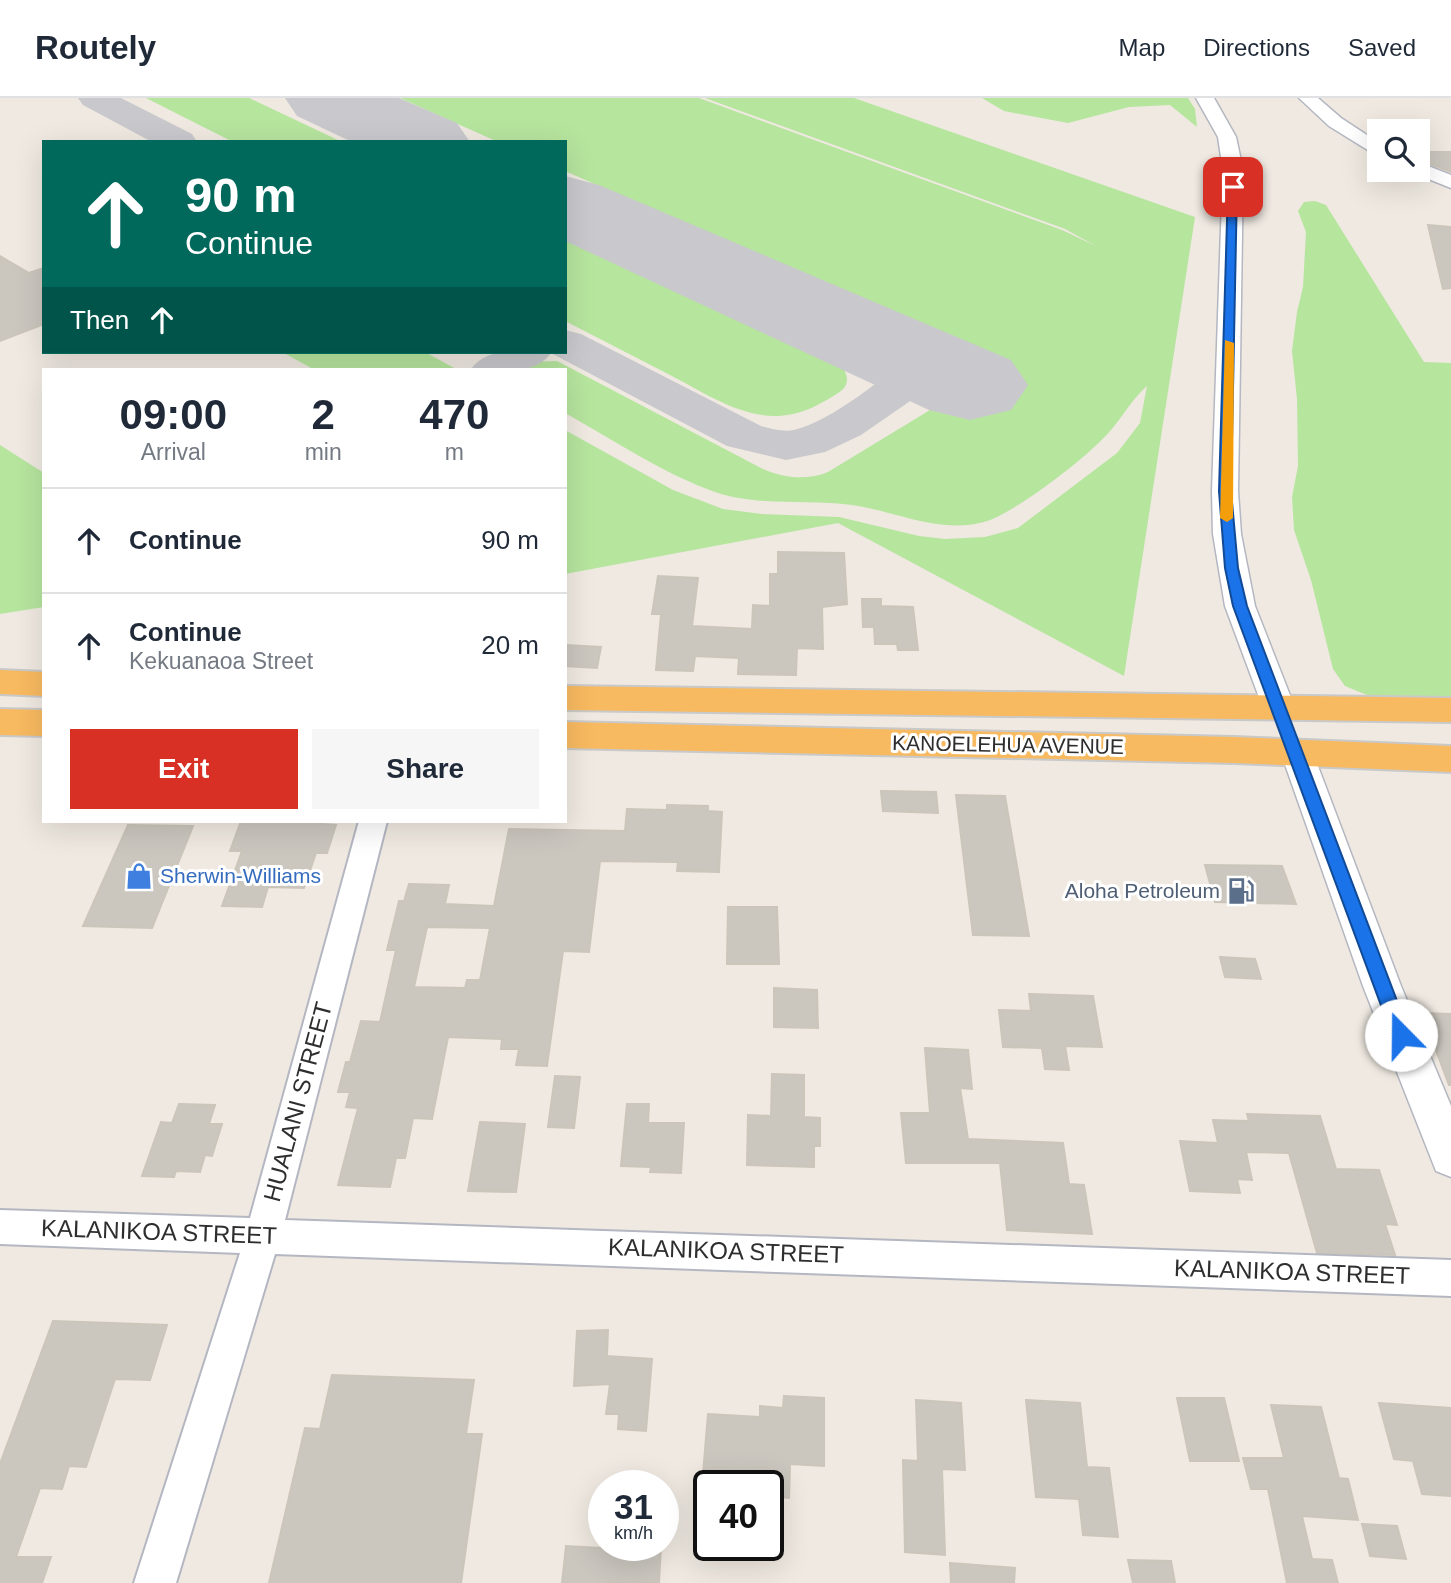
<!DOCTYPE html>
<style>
:root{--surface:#fff;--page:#f6f6f7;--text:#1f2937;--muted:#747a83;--line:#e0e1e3;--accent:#d93025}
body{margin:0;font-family:Arial,sans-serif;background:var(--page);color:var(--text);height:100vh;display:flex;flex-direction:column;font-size:26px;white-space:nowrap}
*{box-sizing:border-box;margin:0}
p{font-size:23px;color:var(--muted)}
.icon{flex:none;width:38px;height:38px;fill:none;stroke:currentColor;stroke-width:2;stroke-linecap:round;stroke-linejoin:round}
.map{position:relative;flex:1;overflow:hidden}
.drawer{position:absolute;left:42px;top:270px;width:525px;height:455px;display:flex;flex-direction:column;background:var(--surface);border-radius:0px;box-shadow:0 7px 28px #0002}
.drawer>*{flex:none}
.banner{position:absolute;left:42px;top:42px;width:525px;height:214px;border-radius:0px;box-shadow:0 7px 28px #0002;background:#00695c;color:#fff;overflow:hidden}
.buttons{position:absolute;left:1367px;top:21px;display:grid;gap:14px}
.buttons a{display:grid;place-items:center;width:63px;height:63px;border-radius:0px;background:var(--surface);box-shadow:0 7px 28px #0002;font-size:35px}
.speed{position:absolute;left:588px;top:1372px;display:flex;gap:14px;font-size:35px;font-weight:700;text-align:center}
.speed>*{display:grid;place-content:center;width:91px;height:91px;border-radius:50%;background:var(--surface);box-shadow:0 7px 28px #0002;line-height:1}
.speed small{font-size:18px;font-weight:400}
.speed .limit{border:4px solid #111;border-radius:10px;background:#fff;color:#111}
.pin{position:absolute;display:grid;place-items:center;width:60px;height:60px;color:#fff;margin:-30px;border-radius:14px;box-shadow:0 4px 10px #0006}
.me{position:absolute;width:77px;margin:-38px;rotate:338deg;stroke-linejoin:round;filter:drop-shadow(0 0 5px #0008)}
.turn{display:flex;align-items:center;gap:24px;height:147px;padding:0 28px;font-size:32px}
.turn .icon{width:91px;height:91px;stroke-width:2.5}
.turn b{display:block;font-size:49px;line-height:60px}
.then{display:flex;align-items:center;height:66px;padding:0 28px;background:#0003;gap:14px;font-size:26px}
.eta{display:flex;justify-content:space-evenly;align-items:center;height:119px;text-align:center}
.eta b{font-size:42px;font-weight:700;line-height:49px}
.primary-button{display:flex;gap:14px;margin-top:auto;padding:14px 28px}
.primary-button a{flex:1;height:80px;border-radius:0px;background:var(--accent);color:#fff;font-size:28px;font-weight:700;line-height:80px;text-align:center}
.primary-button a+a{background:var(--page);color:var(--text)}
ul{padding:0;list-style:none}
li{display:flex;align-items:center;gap:21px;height:105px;padding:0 28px;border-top:2px solid var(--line)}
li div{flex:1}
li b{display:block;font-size:26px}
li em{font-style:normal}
header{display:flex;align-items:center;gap:42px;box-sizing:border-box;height:98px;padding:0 35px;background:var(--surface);border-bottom:2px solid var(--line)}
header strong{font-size:33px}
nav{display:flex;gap:38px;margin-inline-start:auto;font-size:24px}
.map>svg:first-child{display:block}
.green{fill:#b6e59e}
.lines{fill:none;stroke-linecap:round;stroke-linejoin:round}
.taxiway{fill:#c9c8cc;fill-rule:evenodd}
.runway{fill:#c9c8cc;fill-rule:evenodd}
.building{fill:#cbc7bf;stroke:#cbc5ba;stroke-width:2;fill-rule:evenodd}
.minor-casing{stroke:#b4b7c1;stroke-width:4}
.tertiary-casing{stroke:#b4b7c1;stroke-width:3}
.trunk-casing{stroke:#c9c9c9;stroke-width:4}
.minor{fill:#fff;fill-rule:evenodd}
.tertiary{fill:#fff;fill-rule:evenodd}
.trunk{fill:#f8ba60;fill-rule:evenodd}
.route{fill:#1a73e8;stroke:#114b97;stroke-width:2}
.slow{fill:#f59e0b}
.labels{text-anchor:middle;stroke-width:6;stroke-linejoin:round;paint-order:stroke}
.street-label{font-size:21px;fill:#2e2e2e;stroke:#fff}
.shop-label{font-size:21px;fill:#366cbe;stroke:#fff;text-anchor:start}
.service-label{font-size:21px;fill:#4e5e75;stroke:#fff;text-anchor:end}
.near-street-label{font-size:24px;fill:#2e2e2e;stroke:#fff}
</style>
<header>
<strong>Routely</strong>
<nav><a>Map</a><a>Directions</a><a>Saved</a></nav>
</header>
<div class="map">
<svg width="1451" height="1485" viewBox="0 0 1451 1485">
<rect width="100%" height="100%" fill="#efe9e1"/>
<path class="green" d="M 146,0 L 249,0 L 342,44 L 233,44 Z
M 400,0 L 699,0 L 1062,132 L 1096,148 L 1065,131 L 705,0 L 854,0 L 1195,119 L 1124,578 L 838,425 L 565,476 L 565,332 L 673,392 L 723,411 L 762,416 L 839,419 L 919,438 L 945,441 L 985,439 L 1018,430 L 1117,355 L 1140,325 L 1147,288 C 1133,300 1123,318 1111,332 C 1089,358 1028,404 997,419 C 950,441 900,414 852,407 C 807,401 759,409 715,394 C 666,377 612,341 565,315 L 565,271 L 509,271 L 528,264 L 557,263 L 761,370 C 782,380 807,383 828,374 L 1009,264 L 788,172 L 565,73 L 565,44 L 498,44 Z
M 982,0 L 1188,0 L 1195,11 L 1197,29 L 1170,7 L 1129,9 L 1068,25 L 1004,13 Z
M 1315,103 L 1326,107 L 1424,264 L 1451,265 L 1451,600 L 1367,597 L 1345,588 L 1333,571 L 1311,482 L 1294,432 L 1292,399 L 1298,368 L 1297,301 L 1292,253 L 1297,214 L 1303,189 L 1306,134 L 1298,113 L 1304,104 Z
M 565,141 L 841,268 C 849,277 850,288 838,295 C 818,308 799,318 774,318 C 736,317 703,294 670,277 C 635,259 600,241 565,223 Z
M 282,254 L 425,254 L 456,271 L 313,271 Z
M 0,347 L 44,375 L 44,509 L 0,516 Z"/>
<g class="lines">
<path class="taxiway" d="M 78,0 L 121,0 L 192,36 L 197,44 L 152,44 L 83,7 Z
M 382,15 C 400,19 409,28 419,44 L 383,44 L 365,25 L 370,18 Z
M 565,232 L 581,236 L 761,328 C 771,331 783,334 794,332 C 834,322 878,282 913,259 L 929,255 L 945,259 L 952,269 L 945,279 L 861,337 L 825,354 L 786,362 L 727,348 L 551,255 C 534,279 497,272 471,271 C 490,244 536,254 565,254 Z"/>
<path class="runway" d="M 285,0 L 399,0 L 457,25 L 470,44 L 352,44 L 297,18 Z
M 565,78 L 599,87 L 1011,262 L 1028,287 L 1011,312 L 970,322 L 929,312 L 565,143 Z"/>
</g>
<path class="building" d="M 1418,54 L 1451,54 L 1451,74 L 1425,64 Z
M 1428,127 L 1451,129 L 1451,190 L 1443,191 Z
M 0,158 L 29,175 L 44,170 L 44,226 L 0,243 Z
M 778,454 L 844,455 L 847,506 L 822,509 L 823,551 L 797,550 L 796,577 L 738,576 L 739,560 L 695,558 L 693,573 L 656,572 L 661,516 L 652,516 L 658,478 L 698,480 L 692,528 L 752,531 L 753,507 L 770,508 L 770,476 L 778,476 Z
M 862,501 L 881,501 L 881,508 L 913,509 L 918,552 L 898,552 L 897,546 L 875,546 L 874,529 L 863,529 Z
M 565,547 L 601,549 L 597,570 L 565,568 Z
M 881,693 L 936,694 L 938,715 L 883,713 Z
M 956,697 L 1005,698 L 1029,838 L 973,837 Z
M 667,707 L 708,708 L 708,713 L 722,714 L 719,774 L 677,773 L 678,764 L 600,763 L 589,854 L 563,853 L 547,968 L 516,967 L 519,951 L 501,951 L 502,941 L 448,939 L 432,1021 L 413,1020 L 405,1060 L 396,1060 L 390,1089 L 338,1087 L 358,1010 L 346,1009 L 350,994 L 338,994 L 346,964 L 350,964 L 361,923 L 380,924 L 396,852 L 387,852 L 399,803 L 404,803 L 409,786 L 449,787 L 445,806 L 494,808 L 509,731 L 625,733 L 627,711 L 667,712 ZM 427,829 L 490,830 L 480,882 L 467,882 L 465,890 L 414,889 Z
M 241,723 L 324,723 L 323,726 L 336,727 L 327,755 L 316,755 L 304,790 L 268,789 L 262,809 L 222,808 L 242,753 L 230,753 Z
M 128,727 L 193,728 L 152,830 L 83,828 Z
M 1205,767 L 1282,768 L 1296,806 L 1215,804 Z
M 728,809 L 777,809 L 779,866 L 727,866 Z
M 1220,859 L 1255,861 L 1261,881 L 1225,879 Z
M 774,890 L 817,892 L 818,930 L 774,929 Z
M 1029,896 L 1093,898 L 1102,949 L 1065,948 L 1069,972 L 1045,971 L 1042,950 L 1003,949 L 999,912 L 1031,913 Z
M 1422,915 L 1451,916 L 1451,987 L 1449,987 Z
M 925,950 L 968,952 L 972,991 L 960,990 L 968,1041 L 1063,1045 L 1069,1086 L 1084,1087 L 1092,1136 L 1007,1132 L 1000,1065 L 906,1065 L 901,1015 L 930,1015 Z
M 772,976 L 804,977 L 804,1019 L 820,1020 L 820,1048 L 814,1048 L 814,1069 L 747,1067 L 748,1017 L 771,1018 Z
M 555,978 L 580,979 L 574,1030 L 548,1029 Z
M 179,1006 L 215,1007 L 209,1026 L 222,1026 L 212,1058 L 205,1057 L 200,1074 L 176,1073 L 174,1079 L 142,1078 L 161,1024 L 172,1025 Z
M 627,1006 L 649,1006 L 648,1025 L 684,1025 L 681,1075 L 650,1074 L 651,1069 L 621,1068 Z
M 1247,1016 L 1320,1018 L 1336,1071 L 1379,1072 L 1397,1127 L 1385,1126 L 1395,1157 L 1317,1155 L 1289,1055 L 1246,1054 L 1252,1082 L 1237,1081 L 1240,1095 L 1190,1093 L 1180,1043 L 1218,1045 L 1213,1022 L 1249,1023 Z
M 480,1024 L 525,1026 L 516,1094 L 468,1093 Z
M 53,1223 L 167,1227 L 150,1282 L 115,1281 L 86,1369 L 69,1368 L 62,1391 L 40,1390 L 16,1459 L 51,1459 L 42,1485 L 0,1485 L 0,1366 Z
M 608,1232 L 607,1258 L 652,1261 L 646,1333 L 618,1331 L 619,1316 L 606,1316 L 610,1286 L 574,1288 L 577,1233 Z
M 332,1277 L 474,1282 L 466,1336 L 482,1336 L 461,1485 L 269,1485 L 305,1330 L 320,1331 Z
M 784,1298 L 824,1300 L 824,1368 L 790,1366 L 789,1400 L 768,1398 L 768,1388 L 702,1388 L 708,1316 L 760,1319 L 760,1308 L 783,1310 Z
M 1177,1300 L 1224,1300 L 1239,1363 L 1190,1363 Z
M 916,1302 L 961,1305 L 965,1372 L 942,1371 L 945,1457 L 905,1454 L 903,1362 L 918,1363 Z
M 1026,1302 L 1080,1305 L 1087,1369 L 1109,1370 L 1118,1439 L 1083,1437 L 1079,1401 L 1036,1399 Z
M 1379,1305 L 1451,1310 L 1451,1398 L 1422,1396 L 1413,1363 L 1394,1361 Z
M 1271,1307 L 1321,1309 L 1339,1380 L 1348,1381 L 1358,1422 L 1302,1418 L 1312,1461 L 1332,1462 L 1338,1485 L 1287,1485 L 1268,1391 L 1251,1391 L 1243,1360 L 1284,1360 Z
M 1362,1426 L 1397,1428 L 1406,1461 L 1370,1458 Z
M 601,1447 L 661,1447 L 659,1485 L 562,1485 L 566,1448 L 601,1450 Z
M 1128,1462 L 1171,1463 L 1175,1485 L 1133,1485 Z
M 950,1465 L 1015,1470 L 1014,1485 L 951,1485 Z"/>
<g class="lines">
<defs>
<path id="minor" d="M 359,723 L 387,723 L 285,1122 L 1451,1162 L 1451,1198 L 275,1156 L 176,1485 L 134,1485 L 240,1155 L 0,1146 L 0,1112 L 250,1120 Z"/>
<path id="tertiary" d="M 1196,0 L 1214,0 L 1236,39 L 1243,72 L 1238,393 L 1241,436 L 1255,508 L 1295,610 L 1290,618 L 1279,621 L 1268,618 L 1263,610 L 1225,508 L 1213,436 L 1212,393 L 1223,72 L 1218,39 Z
M 1299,0 L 1318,0 L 1341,20 L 1379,45 L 1379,59 L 1329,28 Z
M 1418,64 L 1451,77 L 1451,90 L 1411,74 L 1410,72 L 1418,72 Z
M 1297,643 L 1309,646 L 1313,655 L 1401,888 L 1451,1008 L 1451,1079 L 1436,1073 L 1363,888 L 1281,655 L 1285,646 Z"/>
<path id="trunk" d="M 0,572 L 44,574 L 44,598 L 0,596 Z
M 565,588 L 1451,600 L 1451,624 L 565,612 Z
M 0,611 L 44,612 L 44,638 L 0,637 Z
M 565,624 L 1234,639 L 1451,648 L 1451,674 L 1234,665 L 565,650 Z"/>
</defs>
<use href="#minor" class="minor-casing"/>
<use href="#tertiary" class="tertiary-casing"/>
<use href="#trunk" class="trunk-casing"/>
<use href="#minor" class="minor"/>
<use href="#tertiary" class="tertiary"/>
<use href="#trunk" class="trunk"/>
</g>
<path class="route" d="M 1233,86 L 1237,89 L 1231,393 L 1238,470 L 1247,508 L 1410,937 L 1408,943 L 1401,945 L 1395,943 L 1392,937 L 1233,508 L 1225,470 L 1219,393 L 1228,89 Z"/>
<path class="slow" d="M 1225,242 L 1234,245 L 1233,420 L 1227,424 L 1220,420 Z"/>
<defs>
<symbol id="shop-bare" viewBox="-9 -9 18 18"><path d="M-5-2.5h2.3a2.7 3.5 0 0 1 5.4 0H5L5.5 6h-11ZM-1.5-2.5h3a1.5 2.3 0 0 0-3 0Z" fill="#3f7fe0" stroke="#fff" stroke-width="2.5" paint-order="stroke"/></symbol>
<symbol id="fuel-bare" viewBox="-9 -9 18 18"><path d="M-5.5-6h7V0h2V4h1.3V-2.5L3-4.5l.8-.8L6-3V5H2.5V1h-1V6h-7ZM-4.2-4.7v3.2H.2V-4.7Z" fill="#5c6f8a" stroke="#fff" stroke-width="2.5" paint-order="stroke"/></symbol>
</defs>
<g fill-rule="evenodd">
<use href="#shop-bare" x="120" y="759" width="38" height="38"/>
<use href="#fuel-bare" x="1222" y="774" width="38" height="38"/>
</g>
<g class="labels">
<g class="street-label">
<text transform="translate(1008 647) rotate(1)" y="7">KANOELEHUA AVENUE</text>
</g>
<g class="shop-label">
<text x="160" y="785">Sherwin-Williams</text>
</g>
<g class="service-label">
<text x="1220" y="800">Aloha Petroleum</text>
</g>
<g class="near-street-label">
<text transform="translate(298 1004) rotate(-75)" y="8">HUALANI STREET</text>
<text transform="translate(159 1134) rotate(2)" y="8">KALANIKOA STREET</text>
<text transform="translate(726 1153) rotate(2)" y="8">KALANIKOA STREET</text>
<text transform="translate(1292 1174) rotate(2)" y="8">KALANIKOA STREET</text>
</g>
</g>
</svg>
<div class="buttons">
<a><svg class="icon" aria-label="search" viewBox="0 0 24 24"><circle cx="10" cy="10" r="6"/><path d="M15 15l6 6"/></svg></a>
</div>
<div class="speed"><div>31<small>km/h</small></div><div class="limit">40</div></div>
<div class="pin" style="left:1233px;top:89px;background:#d93025"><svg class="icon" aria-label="arrive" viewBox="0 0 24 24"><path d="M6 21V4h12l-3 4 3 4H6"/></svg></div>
<svg class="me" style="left:1401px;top:937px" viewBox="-20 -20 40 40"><circle r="19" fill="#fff"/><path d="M0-13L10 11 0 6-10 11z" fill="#1a73e8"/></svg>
<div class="banner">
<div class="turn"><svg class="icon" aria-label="ahead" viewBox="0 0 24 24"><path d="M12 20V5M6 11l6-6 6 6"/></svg><div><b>90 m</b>Continue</div></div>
<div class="then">Then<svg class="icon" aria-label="ahead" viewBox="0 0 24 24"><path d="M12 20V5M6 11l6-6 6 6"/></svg></div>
</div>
<section class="drawer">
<div class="eta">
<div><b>09:00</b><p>Arrival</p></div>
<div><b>2</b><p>min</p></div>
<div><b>470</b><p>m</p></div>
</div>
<ul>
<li><svg class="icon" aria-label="ahead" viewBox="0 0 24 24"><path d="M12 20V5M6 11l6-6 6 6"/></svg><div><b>Continue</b></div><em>90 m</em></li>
<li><svg class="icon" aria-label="ahead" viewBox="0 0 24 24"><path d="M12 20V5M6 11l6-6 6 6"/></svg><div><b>Continue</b><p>Kekuanaoa Street</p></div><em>20 m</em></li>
</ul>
<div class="primary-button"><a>Exit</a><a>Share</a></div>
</section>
</div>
